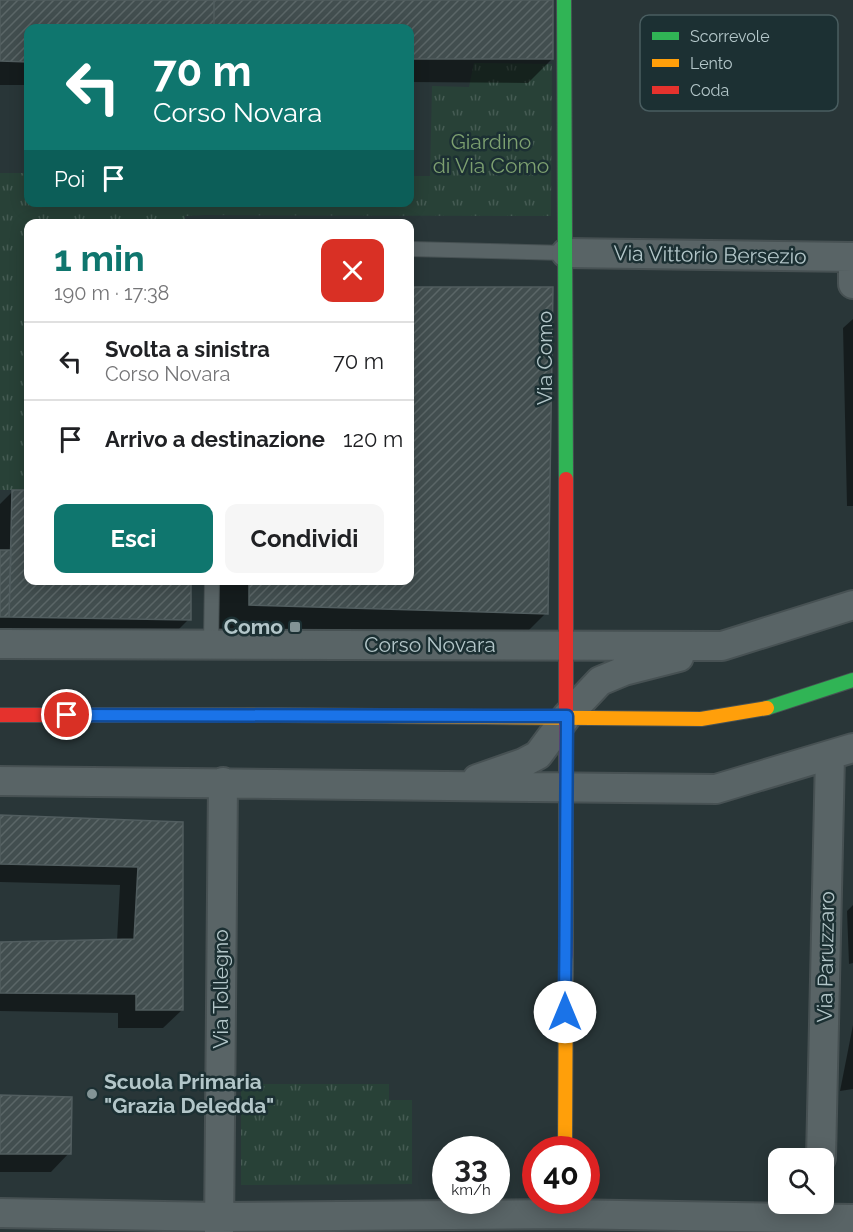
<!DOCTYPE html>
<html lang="it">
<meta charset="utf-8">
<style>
:root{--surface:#fff;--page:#f6f6f6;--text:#202124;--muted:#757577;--line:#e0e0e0;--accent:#0f766e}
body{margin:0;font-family:Raleway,sans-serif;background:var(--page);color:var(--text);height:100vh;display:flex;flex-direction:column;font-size:22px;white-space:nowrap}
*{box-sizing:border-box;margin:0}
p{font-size:20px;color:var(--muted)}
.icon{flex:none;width:33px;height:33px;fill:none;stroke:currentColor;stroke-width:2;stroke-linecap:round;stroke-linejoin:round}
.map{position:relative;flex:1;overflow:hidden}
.sheet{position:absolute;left:24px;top:219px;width:390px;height:366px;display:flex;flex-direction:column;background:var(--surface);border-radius:12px;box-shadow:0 3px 15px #0003}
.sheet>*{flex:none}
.guide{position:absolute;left:24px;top:24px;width:390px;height:183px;border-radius:12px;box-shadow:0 3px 15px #0003;background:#0f766e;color:#fff;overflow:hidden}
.tools{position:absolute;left:768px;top:1148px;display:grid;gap:12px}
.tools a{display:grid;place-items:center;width:66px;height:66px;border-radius:12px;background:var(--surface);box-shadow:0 3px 15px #0003;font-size:30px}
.speed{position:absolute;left:432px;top:1136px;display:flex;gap:12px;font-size:30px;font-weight:700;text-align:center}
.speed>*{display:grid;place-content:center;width:78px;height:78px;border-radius:50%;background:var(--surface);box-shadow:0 3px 15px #0003;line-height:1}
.speed small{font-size:15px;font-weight:400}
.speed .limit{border:9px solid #d22;background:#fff;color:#111}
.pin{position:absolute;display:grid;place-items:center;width:51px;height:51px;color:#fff;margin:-26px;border:3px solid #fff;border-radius:50%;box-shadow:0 2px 6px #0007}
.me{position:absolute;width:66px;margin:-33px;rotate:0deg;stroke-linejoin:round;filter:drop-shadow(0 0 4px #0008)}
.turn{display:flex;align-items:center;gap:21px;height:126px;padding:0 30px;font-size:27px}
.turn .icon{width:78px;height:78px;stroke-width:2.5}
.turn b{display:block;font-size:42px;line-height:51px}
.then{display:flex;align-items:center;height:57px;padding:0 30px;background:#0003;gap:12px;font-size:22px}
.round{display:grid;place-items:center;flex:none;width:63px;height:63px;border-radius:12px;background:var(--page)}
.overview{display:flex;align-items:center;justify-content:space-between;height:102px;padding:0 30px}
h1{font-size:36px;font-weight:700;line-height:45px;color:var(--accent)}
.button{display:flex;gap:12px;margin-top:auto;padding:12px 30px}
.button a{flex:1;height:69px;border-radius:12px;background:var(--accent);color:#fff;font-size:24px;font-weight:700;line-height:69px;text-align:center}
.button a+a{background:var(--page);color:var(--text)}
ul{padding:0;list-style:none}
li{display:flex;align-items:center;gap:18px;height:78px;padding:0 30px;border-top:2px solid var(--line)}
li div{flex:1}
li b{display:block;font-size:22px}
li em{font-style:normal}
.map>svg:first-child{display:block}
.park{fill:url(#park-tufts)}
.pitch{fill:#284137}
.shadow{fill:#0007}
.building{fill:url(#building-hatch);stroke:#515d5f;stroke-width:1.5}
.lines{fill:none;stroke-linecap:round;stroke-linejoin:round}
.lane-casing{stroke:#475153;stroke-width:16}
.street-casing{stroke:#475153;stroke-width:32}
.fast-casing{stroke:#475153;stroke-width:16}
.slow-casing{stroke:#475153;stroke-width:16}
.jam-casing{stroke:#475153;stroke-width:16}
.lane{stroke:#596466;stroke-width:14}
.street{stroke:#596466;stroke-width:28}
.fast{stroke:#30b455;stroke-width:14}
.slow{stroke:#ff9f0a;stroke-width:14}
.jam{stroke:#e5322d;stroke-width:14}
.route-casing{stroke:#114b97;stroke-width:15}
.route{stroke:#1a73e8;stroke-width:10}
.poi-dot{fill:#839496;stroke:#1c3033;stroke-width:2}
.labels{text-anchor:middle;stroke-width:5;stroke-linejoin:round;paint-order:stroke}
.park-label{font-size:21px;fill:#7da070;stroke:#1c3033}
.street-label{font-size:21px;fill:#b3c6c9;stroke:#1c3033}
.poi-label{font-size:21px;font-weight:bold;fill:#b3c6c9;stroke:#1c3033;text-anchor:end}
.key{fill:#1c3033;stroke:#495d60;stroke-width:1.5}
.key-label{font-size:16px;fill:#b3c6c9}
</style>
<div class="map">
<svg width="853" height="1232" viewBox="0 0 853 1232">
<defs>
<pattern id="park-tufts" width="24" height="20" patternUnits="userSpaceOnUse" patternTransform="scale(1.5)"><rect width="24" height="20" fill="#284137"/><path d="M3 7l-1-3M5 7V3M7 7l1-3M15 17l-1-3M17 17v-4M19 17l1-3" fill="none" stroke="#455b53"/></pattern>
<pattern id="building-hatch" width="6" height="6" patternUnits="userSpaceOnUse" patternTransform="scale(1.5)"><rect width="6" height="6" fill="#424e4f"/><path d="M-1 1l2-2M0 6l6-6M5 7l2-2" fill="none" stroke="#5b6667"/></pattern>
</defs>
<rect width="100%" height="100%" fill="#293638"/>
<path class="park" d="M 474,63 L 552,64 L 551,216 L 205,215 L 185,216 L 185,224 L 28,224 L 28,490 L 0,490 L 0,173 L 28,173 L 28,202 L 410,202 L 410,176 L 430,176 L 432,86 L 469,87 Z
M 241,1084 L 389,1084 L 389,1100 L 412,1100 L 412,1184 L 241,1185 Z"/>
<path class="pitch" d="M 17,247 L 28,247 L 28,301 L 16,301 Z"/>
<path class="shadow" d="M 0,0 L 552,0 L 552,59 L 528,83 L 410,82 L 410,28 L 28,28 L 28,85 L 0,85 Z
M 551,288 L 546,613 L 514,645 L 217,637 L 218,580 L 410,580 L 410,289 Z
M 853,319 L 853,506 L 847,506 L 843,328 Z
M 12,492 L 28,492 L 28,580 L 189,619 L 165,643 L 0,641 L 0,504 Z
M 0,817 L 182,824 L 182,1010 L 163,1028 L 118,1028 L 118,1013 L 0,1011 L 0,943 L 117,941 L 120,885 L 0,882 Z
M 853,905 L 853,963 L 849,964 L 847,911 Z
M 853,1025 L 853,1089 L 840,1091 Z
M 0,1096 L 69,1153 L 51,1172 L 0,1172 Z"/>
<path class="building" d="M 0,0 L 214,0 L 214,28 L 28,28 L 28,62 L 0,61 Z
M 214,0 L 553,0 L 553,59 L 410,59 L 410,28 L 214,28 Z
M 410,287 L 553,287 L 548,614 L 249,605 L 249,580 L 410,580 Z
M 12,490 L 28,490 L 28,580 L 191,580 L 191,620 L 9,617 Z
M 0,550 L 11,550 L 9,617 L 0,617 Z
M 0,815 L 183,822 L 183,1010 L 136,1010 L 136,994 L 0,993 L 0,942 L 134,939 L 138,867 L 0,864 Z
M 0,1095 L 72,1097 L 71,1154 L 0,1154 Z"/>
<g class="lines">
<defs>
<path id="lane" d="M 410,249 L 566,253
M 211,644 L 212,580"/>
<path id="street" d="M 566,253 L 853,257
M 853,257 L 853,284
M 0,644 L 722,646 L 853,605
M 477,779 L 523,763 L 538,755 L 567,716 L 600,681 L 624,671 L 679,657
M 0,781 L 716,789 L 853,748
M 821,1158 L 830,756
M 0,1213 L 219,1217 L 564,1214 L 853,1219
M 219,1232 L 223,782"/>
<path id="fast" d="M 564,0 L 566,479
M 767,708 L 853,680"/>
<path id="slow" d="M 280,715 L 701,719 L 767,708
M 565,1149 L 566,955"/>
<path id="jam" d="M 0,715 L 280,715
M 566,955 L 566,479"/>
</defs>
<use href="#lane" class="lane-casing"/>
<use href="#street" class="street-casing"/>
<use href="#fast" class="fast-casing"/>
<use href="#slow" class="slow-casing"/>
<use href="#jam" class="jam-casing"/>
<use href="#lane" class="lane"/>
<use href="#street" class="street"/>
<use href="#fast" class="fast"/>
<use href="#slow" class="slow"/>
<use href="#jam" class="jam"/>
</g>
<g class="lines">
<defs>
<path id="route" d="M 67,715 L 567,716 L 565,1012"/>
</defs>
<use href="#route" class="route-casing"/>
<use href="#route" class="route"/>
</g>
<g class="poi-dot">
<rect x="289" y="621" width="12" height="12" rx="3"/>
<circle cx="92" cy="1094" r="6"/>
</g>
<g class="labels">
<g class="park-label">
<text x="491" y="149">Giardino<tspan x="491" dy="24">di Via Como</tspan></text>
</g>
<g class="street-label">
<text transform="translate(710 255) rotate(1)" y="7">Via Vittorio Bersezio</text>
<text transform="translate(545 358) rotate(-90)" y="7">Via Como</text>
<text x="430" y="652">Corso Novara</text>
<text transform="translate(826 957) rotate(-89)" y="7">Via Paruzzaro</text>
<text transform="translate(221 989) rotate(-90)" y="7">Via Tollegno</text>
</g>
<g class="poi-label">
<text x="283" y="634">Como</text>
<text x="104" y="1089" text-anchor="start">Scuola Primaria<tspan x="104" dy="24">"Grazia Deledda"</tspan></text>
</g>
</g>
<rect x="640" y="15" width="198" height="96" rx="9" class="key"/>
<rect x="652" y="32" width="27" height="8" fill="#30b455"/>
<rect x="652" y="59" width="27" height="8" fill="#ff9f0a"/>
<rect x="652" y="86" width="27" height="8" fill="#e5322d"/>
<g class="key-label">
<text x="690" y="42">Scorrevole</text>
<text x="690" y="69">Lento</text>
<text x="690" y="96">Coda</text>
</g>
</svg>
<div class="tools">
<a><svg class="icon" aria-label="search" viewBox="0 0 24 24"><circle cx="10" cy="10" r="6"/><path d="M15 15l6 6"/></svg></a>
</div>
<div class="speed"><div>33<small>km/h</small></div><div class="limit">40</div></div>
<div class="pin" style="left:67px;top:715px;background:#d93025"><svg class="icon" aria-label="arrive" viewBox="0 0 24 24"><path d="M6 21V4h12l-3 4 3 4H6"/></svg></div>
<svg class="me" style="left:565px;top:1012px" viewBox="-20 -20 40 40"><circle r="19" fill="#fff"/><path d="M0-13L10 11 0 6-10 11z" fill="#1a73e8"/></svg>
<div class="guide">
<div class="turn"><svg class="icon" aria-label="left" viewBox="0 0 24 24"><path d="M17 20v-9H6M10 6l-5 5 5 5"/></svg><div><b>70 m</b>Corso Novara</div></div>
<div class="then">Poi<svg class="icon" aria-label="arrive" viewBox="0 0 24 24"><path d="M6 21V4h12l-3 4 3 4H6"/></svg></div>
</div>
<section class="sheet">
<div class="overview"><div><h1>1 min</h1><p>190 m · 17:38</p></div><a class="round" style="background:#d93025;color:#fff"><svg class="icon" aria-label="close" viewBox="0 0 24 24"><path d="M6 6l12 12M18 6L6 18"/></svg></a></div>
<ul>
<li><svg class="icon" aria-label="left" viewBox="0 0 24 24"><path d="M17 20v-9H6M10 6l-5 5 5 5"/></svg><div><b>Svolta a sinistra</b><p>Corso Novara</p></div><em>70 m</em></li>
<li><svg class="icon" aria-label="arrive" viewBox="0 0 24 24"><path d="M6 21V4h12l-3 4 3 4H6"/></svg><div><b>Arrivo a destinazione</b></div><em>120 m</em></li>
</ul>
<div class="button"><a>Esci</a><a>Condividi</a></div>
</section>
</div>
